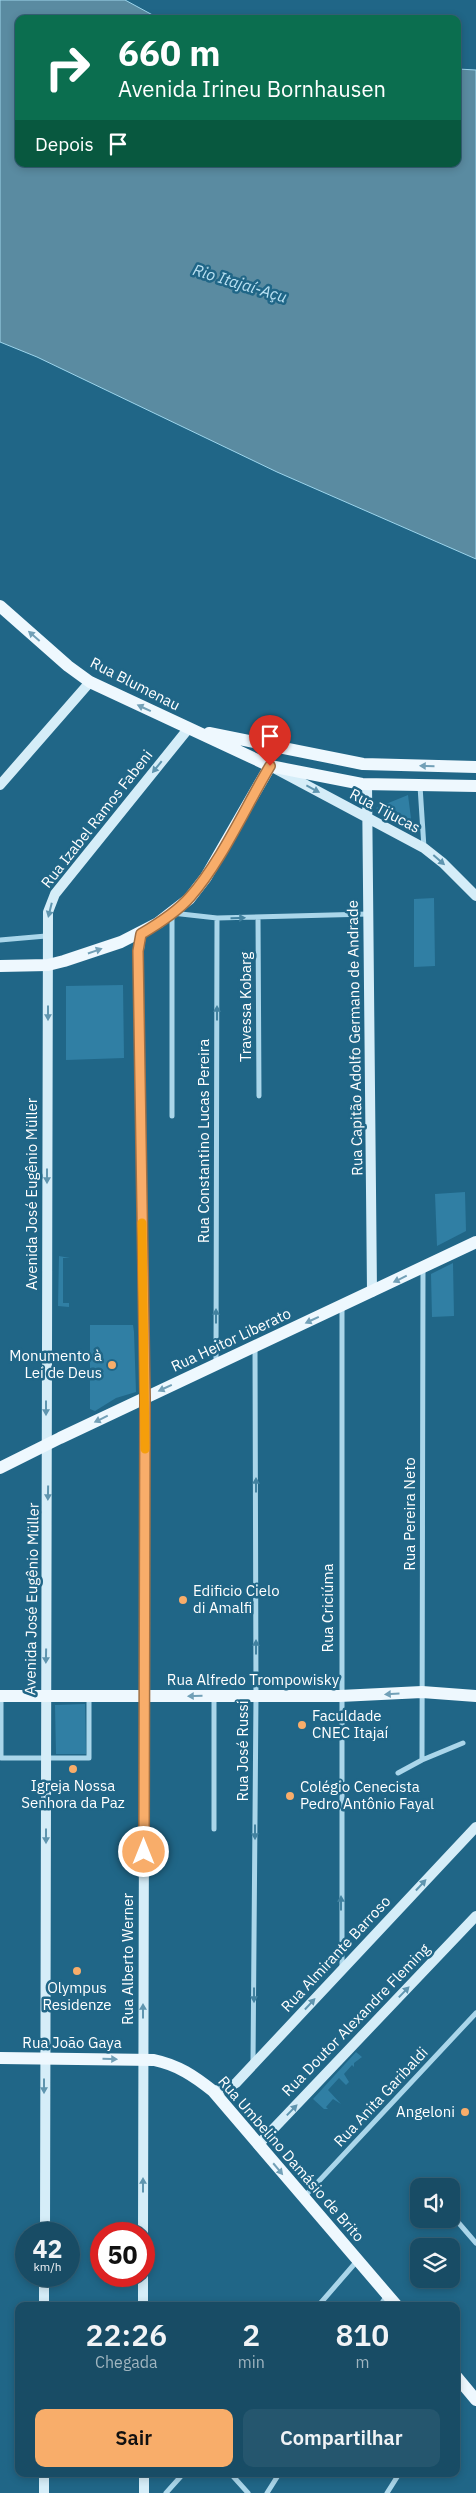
<!DOCTYPE html>
<html lang="pt">
<meta charset="utf-8">
<style>
:root{--surface:#184c65;--page:#25566e;--text:#f1f3f6;--muted:#9fb4bf;--line:#366379;--accent:#f8ad6a}
body{margin:0;font-family:"IBM Plex Sans",sans-serif;background:var(--page);color:var(--text);height:100vh;display:flex;flex-direction:column;font-size:19px;white-space:nowrap}
*{box-sizing:border-box;margin:0}
p{font-size:16px;color:var(--muted)}
.icon{flex:none;width:28px;height:28px;fill:none;stroke:currentColor;stroke-width:2;stroke-linecap:round;stroke-linejoin:round}
.map{position:relative;flex:1;overflow:hidden}
.sheet{position:absolute;left:15px;top:2302px;width:445px;height:175px;display:flex;flex-direction:column;background:var(--surface);border-radius:10px;box-shadow:0 2px 8px #0003,0 0 0 1px var(--line)}
.sheet>*{flex:none}
.banner{position:absolute;left:15px;top:15px;width:446px;height:152px;border-radius:10px;box-shadow:0 2px 8px #0003,0 0 0 1px var(--line);background:#0b6e4f;color:#fff;overflow:hidden}
.buttons{position:absolute;left:410px;top:2178px;display:grid;gap:10px}
.buttons a{display:grid;place-items:center;width:50px;height:50px;border-radius:10px;background:var(--surface);box-shadow:0 2px 8px #0003,0 0 0 1px var(--line);font-size:25px}
.speed{position:absolute;left:15px;top:2222px;display:flex;gap:10px;font-size:25px;font-weight:700;text-align:center}
.speed>*{display:grid;place-content:center;width:65px;height:65px;border-radius:50%;background:var(--surface);box-shadow:0 2px 8px #0003,0 0 0 1px var(--line);line-height:1}
.speed small{font-size:12px;font-weight:400}
.speed .limit{border:8px solid #d22;background:#fff;color:#111}
.pin{position:absolute;display:grid;place-items:center;width:42px;height:42px;color:#fff;margin:-51px -21px;border-radius:50% 50% 50% 0;rotate:-45deg;box-shadow:0 0 5px #0007}
.pin .icon{rotate:45deg}
.me{position:absolute;width:55px;margin:-28px;rotate:0deg;stroke-linejoin:round;filter:drop-shadow(0 0 4px #0008)}
.turn{display:flex;align-items:center;gap:18px;height:105px;padding:0 20px;font-size:22px}
.turn .icon{width:65px;height:65px;stroke-width:2.5}
.turn b{display:block;font-size:35px;line-height:42px}
.then{display:flex;align-items:center;height:48px;padding:0 20px;background:#0003;gap:10px;font-size:19px}
.eta{display:flex;justify-content:space-evenly;align-items:center;height:85px;text-align:center}
.eta b{font-size:30px;font-weight:600;line-height:35px}
.action{display:flex;gap:10px;margin-top:auto;padding:10px 20px}
.action a{flex:1;height:58px;border-radius:10px;background:var(--accent);color:#111;font-size:20px;font-weight:600;line-height:58px;text-align:center}
.action a+a{background:var(--page);color:var(--text)}
.map>svg:first-child{display:block}
.green{fill:#307fa4}
.water{fill:#5a8ba1;stroke:#9dd5ec}
.lines{fill:none;stroke-linecap:round;stroke-linejoin:round}
.street{stroke:#aad6ea;stroke-width:5}
.secondary{stroke:#d5edf8;stroke-width:10}
.primary{stroke:#eef8fe;stroke-width:12}
.oneway{fill:#72a0b7}
.oneway2{fill:#5f95af}
.oneway3{fill:#4282a0}
.route-casing{stroke:#a17045;stroke-width:12}
.route{stroke:#f8ad6a;stroke-width:9}
.slow{stroke:#f59e0b;stroke-width:9}
.poi-dot{fill:#f8ad6a;stroke:#206687;stroke-width:2}
.labels{text-anchor:middle;stroke-width:5;stroke-linejoin:round;paint-order:stroke}
.street-label{font-size:15px;fill:#fff;stroke:#206687}
.poi-label{font-size:15px;fill:#fff;stroke:#206687;text-anchor:start}
.water-label{font-size:16px;font-style:italic;fill:#b9e1f3;stroke:#206687}
</style>
<div class="map">
<svg width="476" height="2493" viewBox="0 0 476 2493">
<rect width="100%" height="100%" fill="#206687"/>
<path class="green" d="M 408,795 L 413,834 L 412,834 L 376,808 Z
M 434,898 L 435,966 L 414,967 L 414,899 Z
M 123,985 L 124,1058 L 66,1060 L 66,986 Z
M 465,1192 L 466,1231 L 437,1246 L 435,1194 Z
M 59,1256 L 70,1258 L 63,1258 L 63,1303 L 69,1303 L 69,1307 L 58,1306 Z
M 453,1263 L 454,1316 L 432,1317 L 431,1274 Z
M 90,1325 L 133,1325 L 134,1332 L 136,1392 L 116,1398 L 95,1411 L 90,1409 Z
M 85,1704 L 86,1754 L 56,1754 L 55,1705 Z
M 356,2052 L 362,2057 L 354,2063 L 354,2067 L 352,2065 L 344,2074 L 349,2082 L 346,2085 L 339,2078 L 328,2090 L 341,2104 L 333,2099 L 326,2107 L 328,2109 L 324,2109 L 313,2099 Z"/>
<path class="water" d="M 0,0 L 125,0 L 160,19 L 19,19 L 19,164 L 458,164 L 458,69 L 476,70 L 476,559 L 277,472 L 37,357 L 0,342 Z"/>
<g class="lines">
<path class="street" d="M 420,786 L 424,848
M 258,917 L 259,1096
M 0,940 L 46,936
M 172,1116 L 172,913 L 217,918 L 369,914
M 342,1308 L 342,1969
M 216,1364 L 217,918
M 214,1696 L 214,1829
M 1,1697 L 1,1758 L 89,1758 L 89,1696
M 422,1760 L 423,1268
M 398,1773 L 422,1760 L 463,1743
M 253,2064 L 256,1696 L 255,1347
M 304,2197 L 476,2013
M 451,2214 L 476,2243
M 318,2306 L 357,2261
M 380,2306 L 387,2295
M 231,2474 L 248,2493
M 166,2493 L 183,2474
M 267,2493 L 279,2474
M 387,2493 L 399,2474"/>
<path class="secondary" d="M 276,769 L 424,848 L 443,863 L 476,896
M 367,784 L 372,1292
M 0,785 L 90,682
M 141,934 L 138,957 L 145,1397 L 143,2234
M 213,2091 L 226,2089 L 236,2083 L 476,1827
M 258,2145 L 476,1916
M 45,2234 L 48,912 L 55,894 L 188,729
M 44,2306 L 44,2276
M 143,2306 L 143,2276
M 144,2474 L 144,2493
M 44,2493 L 44,2474"/>
<path class="primary" d="M 0,606 L 68,666 L 90,682 L 270,766 L 362,784 L 476,786
M 209,733 L 363,764 L 476,767
M 0,966 L 48,965 L 64,961 L 121,942 L 158,923 L 189,899 L 206,877 L 270,766
M 0,1468 L 60,1438 L 476,1242
M 0,1696 L 340,1696 L 422,1692 L 476,1696
M 0,2058 L 154,2060 C 178,2065 194,2076 213,2091 L 397,2306
M 456,2376 L 476,2400"/>
</g>
<defs><path id="oneway-solid" d="M-6-.8H1V-3.2L6.5 0L1 3.2V.8H-6Z" transform="scale(1.25)"/></defs>
<g class="oneway">
<use href="#oneway-solid" transform="translate(34 636) rotate(-139)"/>
<use href="#oneway-solid" transform="translate(144 708) rotate(-155)"/>
<use href="#oneway-solid" transform="translate(427 766) rotate(-179)"/>
<use href="#oneway-solid" transform="translate(95 951) rotate(-19)"/>
<use href="#oneway-solid" transform="translate(400 1279) rotate(154)"/>
<use href="#oneway-solid" transform="translate(312 1320) rotate(155)"/>
<use href="#oneway-solid" transform="translate(165 1388) rotate(155)"/>
<use href="#oneway-solid" transform="translate(101 1419) rotate(154)"/>
<use href="#oneway-solid" transform="translate(392 1694) rotate(177)"/>
<use href="#oneway-solid" transform="translate(195 1696) rotate(179)"/>
<use href="#oneway-solid" transform="translate(110 2059) rotate(1)"/>
<use href="#oneway-solid" transform="translate(278 2169) rotate(50)"/>
</g>
<g class="oneway2">
<use href="#oneway-solid" transform="translate(157 767) rotate(129)"/>
<use href="#oneway-solid" transform="translate(313 789) rotate(28)"/>
<use href="#oneway-solid" transform="translate(439 860) rotate(41)"/>
<use href="#oneway-solid" transform="translate(50 910) rotate(104)"/>
<use href="#oneway-solid" transform="translate(48 1013) rotate(90)"/>
<use href="#oneway-solid" transform="translate(47 1176) rotate(90)"/>
<use href="#oneway-solid" transform="translate(46 1408) rotate(90)"/>
<use href="#oneway-solid" transform="translate(48 1493) rotate(91)"/>
<use href="#oneway-solid" transform="translate(46 1656) rotate(91)"/>
<use href="#oneway-solid" transform="translate(46 1836) rotate(90)"/>
<use href="#oneway-solid" transform="translate(421 1885) rotate(-47)"/>
<use href="#oneway-solid" transform="translate(404 1992) rotate(-46)"/>
<use href="#oneway-solid" transform="translate(310 2004) rotate(-47)"/>
<use href="#oneway-solid" transform="translate(143 2011) rotate(-90)"/>
<use href="#oneway-solid" transform="translate(44 2086) rotate(90)"/>
<use href="#oneway-solid" transform="translate(292 2110) rotate(-46)"/>
<use href="#oneway-solid" transform="translate(143 2185) rotate(-90)"/>
</g>
<g class="oneway3">
<use href="#oneway-solid" transform="translate(238 918) rotate(-1)"/>
<use href="#oneway-solid" transform="translate(217 1013) rotate(-90)"/>
<use href="#oneway-solid" transform="translate(216 1316) rotate(-90)"/>
<use href="#oneway-solid" transform="translate(256 1485) rotate(-90)"/>
<use href="#oneway-solid" transform="translate(256 1647) rotate(-90)"/>
<use href="#oneway-solid" transform="translate(255 1832) rotate(90)"/>
<use href="#oneway-solid" transform="translate(341 1903) rotate(-90)"/>
<use href="#oneway-solid" transform="translate(254 1995) rotate(90)"/>
</g>
<g class="lines">
<defs>
<path id="route" d="M 144,1852 L 145,1397 L 138,951 L 141,934 C 158,924 177,912 190,897 C 221,862 245,808 270,766"/>
</defs>
<use href="#route" class="route-casing"/>
<use href="#route" class="route"/>
<path class="slow" d="M 142,1223 L 145,1449"/>
</g>
<g class="poi-dot">
<circle cx="112" cy="1365" r="5"/>
<circle cx="183" cy="1600" r="5"/>
<circle cx="302" cy="1725" r="5"/>
<circle cx="73" cy="1769" r="5"/>
<circle cx="290" cy="1796" r="5"/>
<circle cx="77" cy="1971" r="5"/>
<circle cx="465" cy="2112" r="5"/>
</g>
<g class="labels">
<g class="street-label">
<text transform="translate(135 684) rotate(27)" y="5">Rua Blumenau</text>
<text transform="translate(385 811) rotate(28)" y="5">Rua Tijucas</text>
<text transform="translate(97 819) rotate(-52)" y="5">Rua Izabel Ramos Fabeni</text>
<text transform="translate(246 1007) rotate(-90)" y="5">Travessa Kobarg</text>
<text transform="translate(355 1038) rotate(-91)" y="5">Rua Capitão Adolfo Germano de Andrade</text>
<text transform="translate(204 1141) rotate(-90)" y="5">Rua Constantino Lucas Pereira</text>
<text transform="translate(32 1194) rotate(-90)" y="5">Avenida José Eugênio Müller</text>
<text transform="translate(231 1340) rotate(-25)" y="5">Rua Heitor Liberato</text>
<text transform="translate(410 1514) rotate(-90)" y="5">Rua Pereira Neto</text>
<text transform="translate(32 1599) rotate(-89)" y="5">Avenida José Eugênio Müller</text>
<text transform="translate(328 1608) rotate(-90)" y="5">Rua Criciúma</text>
<text x="253" y="1685">Rua Alfredo Trompowisky</text>
<text transform="translate(243 1751) rotate(-90)" y="5">Rua José Russi</text>
<text transform="translate(336 1954) rotate(-47)" y="5">Rua Almirante Barroso</text>
<text transform="translate(128 1959) rotate(-90)" y="5">Rua Alberto Werner</text>
<text transform="translate(356 2020) rotate(-46)" y="5">Rua Doutor Alexandre Fleming</text>
<text x="72" y="2048">Rua João Gaya</text>
<text transform="translate(381 2097) rotate(-47)" y="5">Rua Anita Garibaldi</text>
<text transform="translate(291 2159) rotate(49)" y="5">Rua Umbelino Damásio de Brito</text>
</g>
<g class="poi-label">
<text x="102" y="1361" text-anchor="end">Monumento à<tspan x="102" dy="17">Lei de Deus</tspan></text>
<text x="193" y="1596">Edificio Cielo<tspan x="193" dy="17">di Amalfi</tspan></text>
<text x="312" y="1721">Faculdade<tspan x="312" dy="17">CNEC Itajaí</tspan></text>
<text x="73" y="1791" text-anchor="middle">Igreja Nossa<tspan x="73" dy="17">Senhora da Paz</tspan></text>
<text x="300" y="1792">Colégio Cenecista<tspan x="300" dy="17">Pedro Antônio Fayal</tspan></text>
<text x="77" y="1993" text-anchor="middle">Olympus<tspan x="77" dy="17">Residenze</tspan></text>
<text x="455" y="2117" text-anchor="end">Angeloni</text>
</g>
<g class="water-label">
<text transform="translate(240 283) rotate(17)" y="6">Rio Itajaí-Açu</text>
</g>
</g>
</svg>
<div class="buttons">
<a><svg class="icon" aria-label="sound" viewBox="0 0 24 24"><path d="M4 9h4l5-4v14l-5-4H4zM17 9q2 3 0 6"/></svg></a>
<a><svg class="icon" aria-label="layers" viewBox="0 0 24 24"><path d="M12 4l9 5-9 5-9-5zM3 14l9 5 9-5"/></svg></a>
</div>
<div class="speed"><div>42<small>km/h</small></div><div class="limit">50</div></div>
<div class="pin" style="left:270px;top:766px;background:#d93025"><svg class="icon" aria-label="arrive" viewBox="0 0 24 24"><path d="M6 21V4h12l-3 4 3 4H6"/></svg></div>
<svg class="me" style="left:144px;top:1852px" viewBox="-20 -20 40 40"><circle r="17" fill="#f8ad6a" stroke="#fff" stroke-width="3"/><path d="M0-11L8 9 0 5-8 9z" fill="#fff"/></svg>
<div class="banner">
<div class="turn"><svg class="icon" aria-label="right" viewBox="0 0 24 24"><path d="M7 20v-9h11M14 6l5 5-5 5"/></svg><div><b>660 m</b>Avenida Irineu Bornhausen</div></div>
<div class="then">Depois<svg class="icon" aria-label="arrive" viewBox="0 0 24 24"><path d="M6 21V4h12l-3 4 3 4H6"/></svg></div>
</div>
<section class="sheet">
<div class="eta">
<div><b>22:26</b><p>Chegada</p></div>
<div><b>2</b><p>min</p></div>
<div><b>810</b><p>m</p></div>
</div>
<div class="action"><a>Sair</a><a>Compartilhar</a></div>
</section>
</div>
